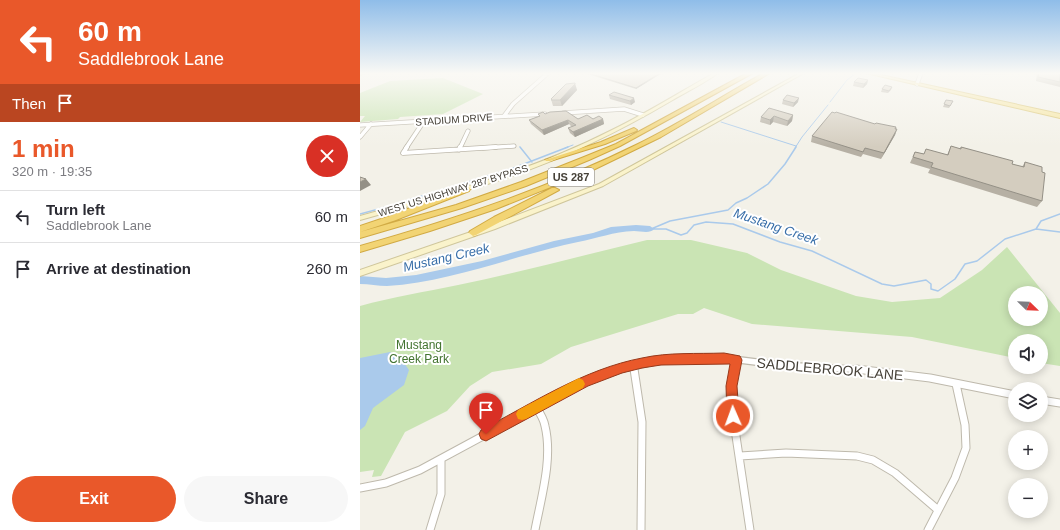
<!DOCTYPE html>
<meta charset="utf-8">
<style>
:root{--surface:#fff;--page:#f7f7f7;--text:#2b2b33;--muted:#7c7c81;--line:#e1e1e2;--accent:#e9582a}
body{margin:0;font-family:Arial,sans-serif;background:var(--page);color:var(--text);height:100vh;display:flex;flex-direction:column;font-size:15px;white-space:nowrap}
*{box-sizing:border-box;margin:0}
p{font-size:13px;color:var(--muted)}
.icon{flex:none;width:22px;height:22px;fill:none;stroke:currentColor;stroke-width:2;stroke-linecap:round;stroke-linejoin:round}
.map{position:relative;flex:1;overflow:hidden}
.sheet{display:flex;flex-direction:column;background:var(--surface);width:360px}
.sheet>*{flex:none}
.guide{background:#e9582a;color:#fff;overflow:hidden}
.needle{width:26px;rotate:113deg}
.tools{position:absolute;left:648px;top:286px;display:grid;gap:8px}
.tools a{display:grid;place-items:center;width:40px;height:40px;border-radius:50%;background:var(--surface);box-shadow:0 2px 10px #0003;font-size:20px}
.pin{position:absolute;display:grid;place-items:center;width:34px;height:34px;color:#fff;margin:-41px -17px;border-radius:50% 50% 50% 0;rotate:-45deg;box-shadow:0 0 4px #0007}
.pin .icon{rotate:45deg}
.me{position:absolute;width:44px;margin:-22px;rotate:358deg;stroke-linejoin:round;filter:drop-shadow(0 0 3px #0008)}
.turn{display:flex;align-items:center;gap:14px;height:84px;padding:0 12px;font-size:18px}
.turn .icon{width:52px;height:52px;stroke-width:2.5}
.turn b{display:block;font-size:28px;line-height:34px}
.then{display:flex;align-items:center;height:38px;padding:0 12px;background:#0003;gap:8px;font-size:15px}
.round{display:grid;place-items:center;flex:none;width:42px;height:42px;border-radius:21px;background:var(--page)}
.head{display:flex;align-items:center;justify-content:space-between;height:68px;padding:0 12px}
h1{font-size:24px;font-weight:600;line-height:30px;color:var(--accent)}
.primary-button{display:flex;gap:8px;margin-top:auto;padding:8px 12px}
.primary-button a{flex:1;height:46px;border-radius:24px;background:var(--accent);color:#fff;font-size:16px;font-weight:600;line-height:46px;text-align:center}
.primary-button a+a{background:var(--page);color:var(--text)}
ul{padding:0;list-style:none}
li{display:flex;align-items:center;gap:12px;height:52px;padding:0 12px;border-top:1px solid var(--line)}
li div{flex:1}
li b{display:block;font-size:15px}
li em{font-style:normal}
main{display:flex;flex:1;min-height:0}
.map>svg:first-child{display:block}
.green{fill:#cae4b4;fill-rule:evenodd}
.water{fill:#aacaeb}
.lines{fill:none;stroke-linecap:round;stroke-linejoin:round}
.stream-far1{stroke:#aacaeb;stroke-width:1}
.stream{stroke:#aacaeb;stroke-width:1.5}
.river{fill:#aacaeb;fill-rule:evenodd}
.street-far3-casing{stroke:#beb9ac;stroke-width:5}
.street-far2-casing{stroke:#beb9ac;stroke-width:5.5}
.street-far1-casing{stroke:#beb9ac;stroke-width:8}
.street-casing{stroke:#beb9ac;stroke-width:9}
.secondary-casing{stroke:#cfc69b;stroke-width:2}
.primary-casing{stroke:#dac46f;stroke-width:2}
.highway-casing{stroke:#d1aa44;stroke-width:2}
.street-far3{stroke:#fff;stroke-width:3.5}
.street-far2{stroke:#fff;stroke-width:4}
.street-far1{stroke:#fff;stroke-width:5.5}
.street{stroke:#fff;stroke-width:7}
.secondary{fill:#faf3cb;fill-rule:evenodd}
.primary{fill:#f6e59e;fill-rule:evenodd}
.highway{fill:#f2d474;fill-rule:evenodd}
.wall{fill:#b6b0a4}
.shaded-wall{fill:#949086}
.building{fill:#d4cdbf;stroke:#949086}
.route{fill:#e9582a;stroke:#97391b}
.slow{fill:#f59e0b}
.labels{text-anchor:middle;stroke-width:4;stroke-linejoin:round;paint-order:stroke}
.far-street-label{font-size:10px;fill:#464138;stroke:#fff}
.shield{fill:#fff;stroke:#7e7a74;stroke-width:1}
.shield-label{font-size:11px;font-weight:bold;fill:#464138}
.park-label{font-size:12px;fill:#42732f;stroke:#fff}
.water-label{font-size:13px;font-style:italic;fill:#396fa9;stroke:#fff}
.near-street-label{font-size:14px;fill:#464138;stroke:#fff}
</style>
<main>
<section class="sheet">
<div class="guide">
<div class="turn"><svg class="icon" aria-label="left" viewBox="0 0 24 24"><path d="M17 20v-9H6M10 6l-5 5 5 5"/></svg><div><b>60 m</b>Saddlebrook Lane</div></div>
<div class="then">Then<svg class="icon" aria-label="arrive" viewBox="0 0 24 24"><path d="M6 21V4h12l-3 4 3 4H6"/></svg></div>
</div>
<div class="head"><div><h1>1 min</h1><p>320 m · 19:35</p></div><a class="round" style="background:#d93025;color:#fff"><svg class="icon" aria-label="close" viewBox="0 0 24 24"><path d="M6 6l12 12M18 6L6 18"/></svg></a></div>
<ul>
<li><svg class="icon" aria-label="left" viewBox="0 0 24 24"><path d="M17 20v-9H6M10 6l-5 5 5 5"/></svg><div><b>Turn left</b><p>Saddlebrook Lane</p></div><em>60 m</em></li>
<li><svg class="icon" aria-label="arrive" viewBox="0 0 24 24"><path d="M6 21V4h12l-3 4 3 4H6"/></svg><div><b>Arrive at destination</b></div><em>260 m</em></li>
</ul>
<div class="primary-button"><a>Exit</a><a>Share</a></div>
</section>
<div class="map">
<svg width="700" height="530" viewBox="0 0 700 530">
<rect width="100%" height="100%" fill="#f3f1e8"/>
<path class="green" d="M 83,78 L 123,94 L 83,114 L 40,117 L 38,119 L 0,122 L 5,116 L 0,116 L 0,93 L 30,81 Z
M 287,240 L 331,240 L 387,253 L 421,270 L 496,296 L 532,302 L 580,298 L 622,270 L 647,247 L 700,313 L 700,366 L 681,363 L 681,341 L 655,341 L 655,358 L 552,337 L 392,324 L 344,308 L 333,314 L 318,314 L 211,347 L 181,364 L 132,372 L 110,386 L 87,411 L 45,432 L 21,476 L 12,477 L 14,470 L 0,472 L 0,306 C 32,297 65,292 98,285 C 161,272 224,255 287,240 ZM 655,293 L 681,293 L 681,319 L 655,319 Z"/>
<path class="water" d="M 30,352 L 42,360 L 49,370 L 44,385 L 13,408 L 5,426 L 0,430 L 0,358 Z"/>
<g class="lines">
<path class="stream-far1" d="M 470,102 L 487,80 L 496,73
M 361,122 L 436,146
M 160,147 L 161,148
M 205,148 L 213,145
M 435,148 L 442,137 L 468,105"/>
<path class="stream" d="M 160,147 L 172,162
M 46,201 L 151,169 L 208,147
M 0,214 L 37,204
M 290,229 L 306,229 L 321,235 L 327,233 L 334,225 L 346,222 L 373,224 L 420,242 L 452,251 L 522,284 L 534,286 L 566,280 L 571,284 L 571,289 L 578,291 L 595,279 L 605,264 L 617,261 L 645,239 L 676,229 L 681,221 L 700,214
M 291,229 L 310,221 L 368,210 L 376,203 L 387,198 L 408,184 L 425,164 L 436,147
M 676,229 L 700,232"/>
<path class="river" d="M 276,225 L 290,226 L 294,229 C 290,234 281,231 274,231 C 253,232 238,238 218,242 C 155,255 91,282 27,286 C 18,286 9,284 0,284 L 0,276 L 26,278 L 56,275 L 122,261 L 194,241 L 233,233 L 251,227 Z"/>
<defs>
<path id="street-far3" d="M 557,84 L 561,73
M 203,113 L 264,109 L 283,115
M 144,116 L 153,104 L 188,73
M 0,125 L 185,114
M 0,137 L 11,124
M 46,148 L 64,121
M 100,148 L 108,131
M 123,148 L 154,146"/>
<path id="street-far2" d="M 47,147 L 43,153 L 136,147
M 99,150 L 100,147"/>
<path id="street-far1" d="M 273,365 L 274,370
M 257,370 L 293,362 L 346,357 L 372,359 L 419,365 L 508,370
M 375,370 L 377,360"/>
<path id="street" d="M 274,369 L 282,422 L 281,530
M 375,369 L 372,386 L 373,416 L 390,530
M 496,369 L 570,378 L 655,395
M 681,400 L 700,403
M 380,456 L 426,453 L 497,456 L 513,460 L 535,473 L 578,510
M 0,488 L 26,483 L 60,470 L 225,381 L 261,369
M 70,530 L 81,494 L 81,459
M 175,530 C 181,498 193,459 185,426 C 184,419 180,413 176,407
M 568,530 L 595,478 L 606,448 L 605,425 L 596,384"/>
<path id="secondary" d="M 0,73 L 6,73 L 0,75 Z
M 354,73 L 358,73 C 345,83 326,92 311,101 C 245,140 175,172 100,192 L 97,190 L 98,189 C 151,174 203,155 252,130 C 287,113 320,92 354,73 Z
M 440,73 L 444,73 L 243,186 L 135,229 L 0,276 L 0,270 L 131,225 L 239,184 Z
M 90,191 L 93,193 L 92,194 L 0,220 L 0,216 Z"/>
<path id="primary" d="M 506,73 L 512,73 L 700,114 L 700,118 Z"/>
<path id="highway" d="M 387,73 L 393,73 L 260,146 L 229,160 L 166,186 L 102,208 L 0,238 L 0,232 L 96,205 L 161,182 L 224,157 L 256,144 Z
M 404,73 L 410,73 L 301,137 L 233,170 L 136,209 L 70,231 L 0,252 L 0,246 C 95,219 189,188 278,144 C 321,123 362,96 404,73 Z
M 274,128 L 277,130 L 276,131 L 245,144 L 190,161 L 186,161 L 185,160 L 241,142 Z
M 103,187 L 109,187 L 110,189 L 109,191 L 36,220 L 0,232 L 0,226 L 30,216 Z
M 192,188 L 195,188 L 199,190 L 116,235 L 113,236 L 109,233 L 110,231 L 134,217 Z"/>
</defs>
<use href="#street-far3" class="street-far3-casing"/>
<use href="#street-far2" class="street-far2-casing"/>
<use href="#street-far1" class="street-far1-casing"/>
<use href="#street" class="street-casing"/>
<use href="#secondary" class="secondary-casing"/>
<use href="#primary" class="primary-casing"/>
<use href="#highway" class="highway-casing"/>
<use href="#street-far3" class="street-far3"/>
<use href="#street-far2" class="street-far2"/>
<use href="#street-far1" class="street-far1"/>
<use href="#street" class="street"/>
<use href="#secondary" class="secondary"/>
<use href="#primary" class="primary"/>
<use href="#highway" class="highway"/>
</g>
<path class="wall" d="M 224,73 L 302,73 L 276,89 Z
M 620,73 L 650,73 L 649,74 L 624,75 Z
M 677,73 L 700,73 L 700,87 L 676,81 Z
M 508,80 L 507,84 L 503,88 L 493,86 L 494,82 Z
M 532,87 L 531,90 L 528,93 L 521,92 L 522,89 Z
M 217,89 L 217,90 L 202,106 L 193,106 L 191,99 Z
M 249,95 L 275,102 L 271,105 L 250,99 Z
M 423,100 L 438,102 L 433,107 L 422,104 Z
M 586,100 L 593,101 L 589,108 L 583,107 Z
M 178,114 L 185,114 L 218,119 L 243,119 L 244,124 L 215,137 L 210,133 L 208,128 L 212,127 L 209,124 L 184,135 L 171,124 L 169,120 L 179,116 Z
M 433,115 L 432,121 L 427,126 L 413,122 L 410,125 L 400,122 L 401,117 Z
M 515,124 L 537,129 L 535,135 L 521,159 L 503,154 L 501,157 L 451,142 L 452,136 Z
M 591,146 L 600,149 L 601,147 L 662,167 L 665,162 L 682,172 L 682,201 L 677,207 L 568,173 L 570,169 L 550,163 L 555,152 L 564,154 L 587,155 Z"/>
<path class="shaded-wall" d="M 300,73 L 302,73 L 276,89 L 276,88 Z
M 508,80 L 507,84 L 503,88 L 504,84 Z
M 215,83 L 217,90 L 202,106 L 200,100 Z
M 274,98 L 275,102 L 271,105 L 270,101 Z
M 439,98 L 438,102 L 433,107 L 434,103 Z
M 433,115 L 432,121 L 427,126 L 428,121 Z
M 414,116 L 413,122 L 410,125 L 410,120 Z
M 243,119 L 244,124 L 215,137 L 213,132 Z
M 208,120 L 209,124 L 184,135 L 182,130 Z
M 537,129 L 535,135 L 521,159 L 524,153 Z
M 6,179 L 11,185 L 0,191 L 0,182 Z"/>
<path class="building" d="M 228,73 L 300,73 L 276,88 Z
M 679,73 L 700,73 L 700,82 L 678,77 Z
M 498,78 L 508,80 L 504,84 L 494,82 Z
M 215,83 L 215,84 L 200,100 L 191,100 L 192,99 L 191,99 L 206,84 Z
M 525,85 L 532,87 L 529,91 L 522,89 Z
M 254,92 L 274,98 L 270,101 L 249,95 Z
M 427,95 L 439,98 L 434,103 L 423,100 Z
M 586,100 L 593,101 L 590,106 L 584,104 Z
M 409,108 L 433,115 L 428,121 L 414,116 L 410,120 L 401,117 Z
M 206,111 L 218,119 L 227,115 L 233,119 L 239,116 L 243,119 L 213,132 L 208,128 L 216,125 L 208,120 L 182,130 L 169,120 L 180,116 L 178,114 L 183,112 L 185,114 L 190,112 Z
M 472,112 L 475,113 L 476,112 L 515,124 L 516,123 L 536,127 L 535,129 L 537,129 L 524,153 L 505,148 L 503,152 L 452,136 Z
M 591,146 L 601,149 L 601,147 L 653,161 L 652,164 L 664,167 L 665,162 L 682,167 L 682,172 L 685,173 L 682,201 L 571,167 L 573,163 L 553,157 L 555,152 L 564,154 L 566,149 L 588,155 Z
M 0,177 L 6,179 L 0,182 Z"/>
<linearGradient id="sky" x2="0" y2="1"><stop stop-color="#8fbde9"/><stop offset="0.5" stop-color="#faf9f5"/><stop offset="1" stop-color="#faf9f5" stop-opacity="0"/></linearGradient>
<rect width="700" height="147" fill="url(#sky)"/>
<path class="route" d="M 364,353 L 380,356 L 382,360 L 377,386 L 379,416 L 377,421 L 373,422 L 368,421 L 367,416 L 366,386 L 370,364 L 301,365 L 282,368 L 262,373 L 228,386 L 126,441 L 121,439 L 119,434 L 121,430 C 173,403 224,369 282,358 C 309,352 337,354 364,353 Z"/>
<path class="slow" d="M 219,378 L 223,380 L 225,384 L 223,388 L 166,419 L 162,420 L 158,419 L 156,414 L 158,410 Z"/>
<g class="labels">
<g class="far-street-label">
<text transform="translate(94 119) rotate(-4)" y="4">STADIUM DRIVE</text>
<text transform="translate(93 190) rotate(-17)" y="4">WEST US HIGHWAY 287 BYPASS</text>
</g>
<rect class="shield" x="188" y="168" width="46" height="18" rx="3"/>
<g class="shield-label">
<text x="211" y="181">US 287</text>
</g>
<g class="park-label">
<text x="59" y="349">Mustang<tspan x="59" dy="14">Creek Park</tspan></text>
</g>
<g class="water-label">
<text transform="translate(416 226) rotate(19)" y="5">Mustang Creek</text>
<text transform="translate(86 257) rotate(-13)" y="5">Mustang Creek</text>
</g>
<g class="near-street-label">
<text transform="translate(470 369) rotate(5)" y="5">SADDLEBROOK LANE</text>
</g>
</g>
</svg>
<div class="tools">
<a><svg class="needle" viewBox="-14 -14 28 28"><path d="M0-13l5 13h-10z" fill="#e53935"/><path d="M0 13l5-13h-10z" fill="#7c7c81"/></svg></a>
<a><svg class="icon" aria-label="sound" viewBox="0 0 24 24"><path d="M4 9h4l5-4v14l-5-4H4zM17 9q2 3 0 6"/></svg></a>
<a><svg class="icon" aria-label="layers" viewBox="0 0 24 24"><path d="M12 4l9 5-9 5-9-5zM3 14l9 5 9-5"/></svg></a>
<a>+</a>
<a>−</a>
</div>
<div class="pin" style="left:126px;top:434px;background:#d93025"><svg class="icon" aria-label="arrive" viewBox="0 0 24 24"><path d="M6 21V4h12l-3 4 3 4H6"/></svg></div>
<svg class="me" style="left:373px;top:416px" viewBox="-20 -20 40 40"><circle r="17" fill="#e9582a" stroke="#fff" stroke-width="3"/><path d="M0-11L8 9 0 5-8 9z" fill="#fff"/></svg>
</div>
</main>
